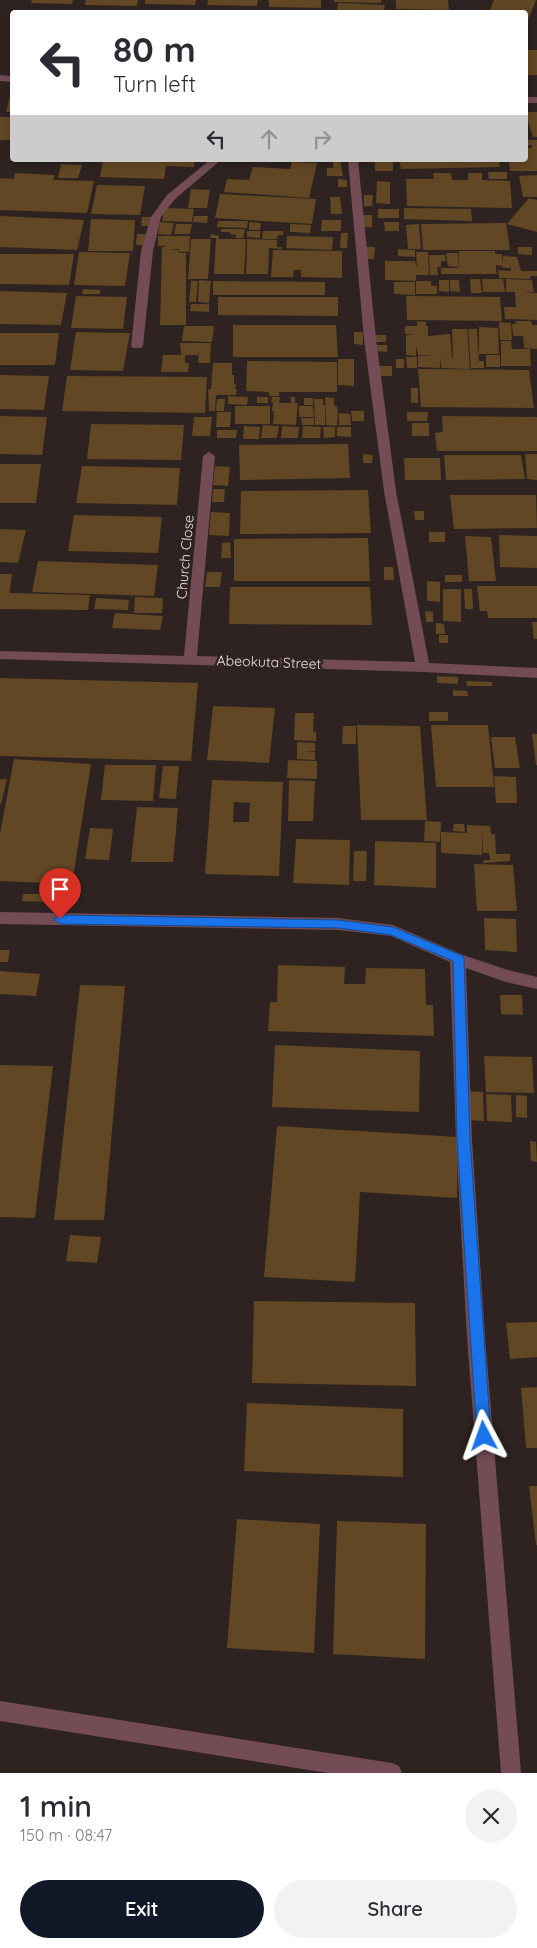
<!DOCTYPE html>
<meta charset="utf-8">
<style>
:root{--surface:#fff;--page:#f2f2f3;--text:#2b2b33;--muted:#7c7c81;--accent:#111827}
body{margin:0;font-family:Quicksand,sans-serif;background:var(--page);color:var(--text);height:100vh;display:flex;flex-direction:column;font-size:19px;white-space:nowrap}
*{box-sizing:border-box;margin:0}
p{font-size:16px;color:var(--muted)}
.icon{flex:none;width:28px;height:28px;fill:none;stroke:currentColor;stroke-width:2;stroke-linecap:round;stroke-linejoin:round}
.map{position:relative;height:1773px;overflow:hidden}
.sheet{display:flex;flex-direction:column;background:var(--surface);flex:1}
.sheet>*{flex:none}
.top-card{position:absolute;left:10px;top:10px;width:518px;height:152px;border-radius:5px;box-shadow:0 2px 8px #0003;background:#fff;color:var(--text);overflow:hidden}
.pin{position:absolute;display:grid;place-items:center;width:42px;height:42px;color:#fff;margin:-51px -21px;border-radius:50% 50% 50% 0;rotate:-45deg;box-shadow:0 0 5px #0007}
.pin .icon{rotate:45deg}
.me{position:absolute;width:55px;margin:-28px;rotate:356deg;stroke-linejoin:round;filter:drop-shadow(0 0 4px #0008)}
.turn{display:flex;align-items:center;gap:18px;height:105px;padding:0 20px;font-size:22px}
.turn .icon{width:65px;height:65px;stroke-width:2.5}
.turn b{display:block;font-size:35px;line-height:42px}
.lanes{display:flex;align-items:center;height:48px;padding:0 20px;background:#0003;justify-content:center;gap:25px;direction:ltr}
.lanes .off{opacity:.35}
.round{display:grid;place-items:center;flex:none;width:52px;height:52px;border-radius:26px;background:var(--page)}
.head{display:flex;align-items:center;justify-content:space-between;height:85px;padding:0 20px}
h1{font-size:30px;font-weight:600;line-height:38px}
.cta{display:flex;gap:10px;margin-top:auto;padding:10px 20px}
.cta a{flex:1;height:58px;border-radius:30px;background:var(--accent);color:#fff;font-size:20px;font-weight:600;line-height:58px;text-align:center}
.cta a+a{background:var(--page);color:var(--text)}
.map>svg:first-child{display:block}
.building{fill:#614723;fill-rule:evenodd}
.lines{fill:none;stroke-linecap:round;stroke-linejoin:round}
.street{fill:#734c55;fill-rule:evenodd}
.route{fill:#1a73e8;stroke:#114b97}
.labels{text-anchor:middle;stroke-width:5;stroke-linejoin:round;paint-order:stroke}
.street-label{font-size:14px;fill:#e9e1df;stroke:#2e2320}
</style>
<div class="map">
<svg width="537" height="1773" viewBox="0 0 537 1773">
<rect width="100%" height="100%" fill="#2e2320"/>
<path class="building" d="M 32,0 L 73,0 L 72,4 L 31,3 Z
M 86,0 L 138,0 L 137,6 L 85,5 Z
M 145,0 L 196,0 L 195,5 L 145,4 Z
M 208,0 L 258,0 L 257,6 L 207,5 Z
M 269,0 L 321,0 L 321,8 L 269,7 Z
M 334,0 L 381,0 L 381,3 L 334,2 Z
M 396,0 L 448,0 L 449,10 L 396,9 Z
M 494,0 L 536,0 L 525,27 L 525,12 L 489,12 Z
M 338,3 L 385,5 L 384,12 L 337,12 Z
M 83,10 L 130,11 L 130,12 L 83,12 Z
M 525,50 L 537,50 L 537,75 L 525,75 Z
M 11,92 L 12,92 L 12,112 L 6,112 Z
M 525,112 L 537,112 L 537,137 L 533,137 Z
M 0,117 L 12,117 L 12,140 L 0,140 Z
M 526,140 L 537,140 L 537,171 L 510,171 L 509,160 L 525,160 L 525,148 L 532,148 L 532,145 L 527,146 Z
M 103,160 L 194,160 L 194,167 L 166,166 L 164,179 L 100,177 Z
M 333,160 L 340,160 L 343,176 L 327,176 L 327,168 L 333,168 Z
M 399,160 L 499,160 L 500,167 L 401,169 Z
M 375,161 L 393,161 L 393,171 L 375,171 Z
M 292,162 L 317,163 L 309,198 L 224,192 L 227,179 L 249,180 L 253,167 L 290,169 Z
M 61,164 L 82,165 L 78,178 L 58,178 Z
M 488,172 L 507,172 L 507,179 L 489,179 Z
M 15,173 L 55,175 L 53,180 L 94,181 L 87,213 L 0,210 L 0,178 L 14,179 Z
M 433,173 L 451,173 L 452,180 L 468,180 L 468,173 L 482,173 L 482,180 L 510,181 L 512,208 L 407,206 L 406,179 L 434,179 Z
M 537,175 L 537,197 L 523,197 L 519,176 Z
M 338,179 L 347,180 L 347,187 L 338,187 Z
M 377,181 L 390,182 L 390,204 L 376,203 Z
M 97,185 L 145,186 L 140,215 L 91,214 Z
M 191,189 L 210,190 L 207,208 L 188,208 Z
M 220,194 L 316,199 L 312,224 L 215,218 Z
M 364,195 L 373,195 L 372,206 L 364,206 Z
M 330,197 L 340,197 L 342,214 L 331,214 Z
M 529,198 L 537,200 L 537,232 L 507,224 Z
M 165,208 L 194,209 L 192,222 L 162,221 Z
M 404,208 L 471,209 L 472,221 L 404,219 Z
M 378,209 L 399,209 L 399,218 L 378,218 Z
M 363,215 L 372,215 L 372,227 L 363,227 Z
M 0,216 L 84,220 L 77,250 L 0,247 Z
M 194,216 L 208,216 L 207,223 L 193,222 Z
M 142,217 L 152,217 L 150,226 L 141,226 Z
M 91,219 L 135,220 L 133,251 L 88,251 Z
M 322,220 L 341,220 L 341,231 L 321,231 Z
M 218,221 L 248,221 L 247,228 L 217,227 Z
M 160,222 L 174,223 L 171,235 L 158,234 Z
M 249,222 L 261,223 L 260,230 L 249,230 Z
M 384,222 L 399,222 L 399,231 L 385,231 Z
M 506,223 L 510,250 L 423,250 L 421,224 Z
M 176,224 L 192,224 L 190,234 L 174,234 Z
M 290,224 L 311,225 L 310,233 L 290,232 Z
M 419,224 L 421,249 L 408,249 L 406,225 Z
M 221,229 L 245,229 L 243,238 L 236,238 L 236,235 L 230,234 L 230,232 L 221,232 Z
M 247,231 L 260,231 L 260,238 L 247,237 Z
M 263,231 L 283,231 L 283,235 L 278,235 L 277,239 L 262,239 Z
M 341,233 L 348,233 L 347,248 L 340,248 Z
M 137,234 L 146,234 L 144,245 L 136,245 Z
M 211,234 L 219,236 L 219,239 L 246,239 L 244,274 L 214,274 L 216,238 L 210,238 Z
M 158,236 L 190,236 L 189,252 L 179,252 L 179,249 L 167,249 L 178,250 L 179,253 L 186,253 L 186,325 L 160,325 L 162,247 L 167,246 L 158,246 Z
M 287,236 L 333,237 L 332,250 L 286,248 Z
M 191,239 L 211,239 L 208,279 L 188,279 Z
M 247,239 L 277,240 L 277,247 L 282,247 L 282,249 L 269,248 L 268,274 L 246,274 L 247,248 L 255,249 L 247,248 Z
M 365,247 L 375,247 L 374,259 L 364,259 Z
M 518,247 L 532,247 L 532,255 L 518,254 Z
M 398,249 L 415,250 L 415,257 L 398,256 Z
M 273,250 L 342,251 L 342,278 L 301,277 L 301,270 L 294,270 L 293,277 L 271,277 Z
M 459,251 L 495,251 L 495,254 L 502,254 L 502,264 L 503,256 L 517,257 L 521,271 L 537,271 L 537,276 L 530,276 L 530,279 L 499,278 L 498,270 L 511,271 L 511,267 L 510,268 L 503,268 L 502,266 L 496,265 L 496,257 L 496,270 L 497,274 L 441,274 L 441,268 L 458,268 L 458,270 Z
M 79,252 L 130,253 L 125,286 L 74,285 Z
M 416,252 L 428,252 L 429,275 L 416,275 L 416,281 L 385,280 L 385,261 L 415,261 L 417,267 Z
M 446,253 L 458,253 L 458,267 L 448,266 Z
M 0,254 L 74,254 L 69,285 L 0,284 Z
M 429,255 L 445,255 L 446,261 L 441,261 L 441,267 L 437,267 L 438,275 L 430,275 Z
M 470,279 L 480,279 L 482,293 L 471,293 Z
M 482,279 L 503,279 L 505,292 L 483,292 Z
M 506,279 L 532,280 L 534,292 L 524,293 L 537,293 L 537,320 L 505,319 L 504,307 L 516,307 L 515,292 L 506,292 Z
M 199,280 L 211,281 L 209,303 L 198,302 Z
M 439,280 L 449,280 L 449,292 L 439,291 Z
M 450,280 L 459,280 L 460,292 L 450,291 Z
M 191,281 L 198,281 L 196,302 L 189,302 Z
M 213,281 L 325,282 L 325,295 L 213,295 Z
M 416,281 L 431,281 L 431,286 L 437,286 L 437,294 L 416,294 Z
M 394,282 L 415,282 L 415,295 L 394,294 Z
M 83,289 L 101,290 L 99,294 L 82,294 Z
M 0,291 L 67,293 L 61,325 L 0,324 Z
M 76,296 L 127,297 L 123,329 L 71,328 Z
M 406,296 L 500,297 L 502,321 L 407,320 Z
M 218,297 L 338,297 L 338,316 L 218,315 Z
M 191,304 L 209,304 L 209,312 L 190,311 Z
M 417,321 L 426,322 L 426,326 L 428,326 L 428,336 L 450,334 L 452,358 L 453,358 L 452,329 L 467,329 L 470,369 L 441,368 L 440,356 L 440,368 L 418,367 L 418,356 L 436,355 L 418,355 L 416,346 L 416,356 L 406,355 L 406,335 L 417,334 L 405,334 L 405,326 L 417,326 Z
M 515,321 L 531,321 L 532,325 L 537,325 L 537,349 L 524,348 L 523,336 L 513,336 L 512,324 L 516,324 Z
M 499,322 L 511,323 L 512,340 L 500,340 Z
M 233,325 L 336,325 L 338,357 L 233,357 Z
M 184,326 L 214,326 L 212,342 L 182,341 Z
M 479,327 L 498,328 L 499,354 L 479,354 Z
M 468,329 L 477,329 L 479,361 L 484,361 L 484,368 L 471,368 Z
M 76,332 L 130,333 L 123,371 L 70,370 Z
M 354,332 L 363,332 L 363,345 L 354,344 Z
M 0,333 L 59,333 L 55,365 L 0,365 Z
M 374,335 L 386,335 L 386,342 L 374,342 Z
M 501,341 L 511,341 L 512,349 L 505,349 L 530,349 L 531,366 L 501,366 Z
M 180,343 L 211,343 L 210,363 L 198,363 L 199,350 L 198,355 L 185,355 L 185,363 L 189,363 L 188,372 L 161,372 L 163,355 L 181,355 Z
M 374,345 L 387,345 L 387,352 L 374,351 Z
M 486,355 L 500,355 L 500,367 L 486,367 Z
M 406,357 L 417,357 L 417,368 L 407,368 Z
M 338,359 L 354,359 L 354,386 L 338,385 Z
M 396,359 L 404,359 L 404,368 L 396,368 Z
M 247,361 L 337,362 L 337,392 L 279,392 L 279,396 L 269,396 L 269,392 L 246,391 Z
M 213,363 L 232,363 L 232,375 L 234,375 L 234,384 L 236,384 L 235,389 L 237,389 L 236,395 L 216,395 L 215,411 L 209,411 L 208,389 L 231,389 L 211,389 Z
M 378,366 L 392,366 L 392,376 L 378,376 Z
M 418,369 L 529,370 L 534,408 L 421,407 Z
M 0,375 L 49,376 L 44,410 L 0,409 Z
M 67,376 L 207,377 L 205,413 L 62,411 Z
M 411,388 L 418,388 L 418,403 L 411,403 Z
M 228,396 L 248,397 L 247,405 L 228,404 Z
M 257,397 L 268,397 L 268,403 L 257,403 Z
M 272,397 L 280,397 L 279,403 L 291,403 L 290,397 L 295,397 L 295,403 L 298,403 L 296,425 L 273,424 L 274,411 L 272,411 L 273,402 L 271,402 Z
M 325,397 L 334,398 L 334,406 L 337,406 L 338,412 L 337,426 L 326,425 Z
M 304,398 L 313,398 L 313,405 L 304,405 Z
M 217,399 L 225,399 L 224,411 L 216,411 Z
M 314,399 L 323,399 L 323,405 L 325,405 L 325,425 L 315,425 Z
M 235,406 L 270,406 L 270,424 L 235,424 Z
M 299,406 L 313,406 L 314,417 L 299,417 Z
M 351,411 L 364,411 L 364,421 L 352,421 Z
M 217,412 L 231,412 L 230,427 L 216,427 Z
M 407,412 L 428,412 L 427,421 L 407,421 Z
M 339,413 L 350,414 L 351,425 L 339,425 Z
M 0,416 L 47,417 L 42,455 L 0,454 Z
M 442,416 L 537,417 L 537,451 L 437,451 L 435,433 L 443,432 Z
M 194,417 L 212,417 L 210,436 L 192,436 Z
M 301,418 L 314,418 L 314,425 L 302,425 Z
M 412,423 L 429,423 L 429,436 L 412,436 Z
M 91,424 L 184,425 L 181,460 L 87,459 Z
M 263,425 L 279,426 L 277,438 L 261,438 Z
M 244,426 L 260,427 L 259,439 L 243,439 Z
M 282,426 L 299,427 L 298,438 L 281,438 Z
M 303,426 L 321,427 L 320,438 L 302,438 Z
M 323,427 L 335,427 L 335,437 L 324,438 Z
M 337,427 L 351,427 L 351,437 L 337,436 Z
M 217,430 L 237,430 L 236,438 L 217,438 Z
M 348,444 L 350,478 L 240,480 L 239,445 Z
M 363,454 L 373,455 L 372,463 L 363,463 Z
M 525,454 L 537,454 L 537,480 L 527,479 Z
M 444,455 L 521,455 L 525,479 L 446,480 Z
M 404,458 L 440,458 L 441,480 L 405,480 Z
M 0,464 L 41,464 L 36,503 L 0,503 Z
M 82,466 L 180,468 L 177,505 L 76,503 Z
M 215,466 L 230,467 L 228,486 L 213,485 Z
M 213,489 L 225,489 L 224,502 L 212,502 Z
M 368,490 L 371,533 L 240,534 L 241,491 Z
M 450,495 L 536,495 L 537,528 L 454,529 Z
M 414,511 L 424,511 L 424,520 L 415,520 Z
M 211,512 L 230,513 L 229,536 L 209,535 Z
M 74,515 L 162,517 L 158,553 L 68,551 Z
M 0,529 L 26,530 L 18,563 L 0,562 Z
M 429,532 L 445,532 L 445,542 L 429,542 Z
M 499,535 L 537,536 L 537,568 L 500,567 Z
M 465,536 L 491,537 L 496,581 L 469,581 Z
M 368,538 L 370,581 L 234,581 L 234,539 Z
M 230,542 L 231,558 L 221,558 L 222,543 Z
M 38,561 L 158,565 L 154,596 L 32,592 Z
M 384,567 L 393,567 L 394,580 L 384,580 Z
M 207,572 L 222,572 L 220,587 L 205,587 Z
M 0,574 L 12,574 L 9,599 L 10,593 L 90,595 L 88,610 L 0,609 Z
M 445,575 L 462,575 L 462,582 L 445,582 Z
M 427,581 L 440,582 L 440,602 L 427,601 Z
M 477,586 L 537,586 L 537,618 L 488,618 L 487,611 L 480,611 Z
M 230,587 L 370,587 L 372,625 L 229,624 Z
M 443,589 L 461,589 L 461,622 L 443,621 Z
M 464,589 L 472,589 L 473,609 L 465,609 Z
M 135,597 L 163,598 L 162,613 L 134,613 Z
M 96,598 L 129,600 L 128,610 L 94,609 Z
M 425,611 L 433,612 L 433,622 L 426,622 Z
M 115,613 L 163,616 L 160,630 L 112,628 Z
M 532,622 L 537,622 L 537,639 L 534,639 Z
M 436,623 L 444,624 L 445,634 L 436,634 Z
M 439,635 L 448,635 L 448,643 L 439,643 Z
M 437,676 L 458,677 L 458,684 L 437,683 Z
M 0,678 L 198,683 L 191,761 L 0,756 Z
M 466,681 L 492,682 L 492,686 L 467,686 Z
M 453,690 L 467,691 L 468,696 L 453,696 Z
M 213,706 L 275,708 L 269,763 L 207,760 Z
M 429,712 L 448,712 L 448,721 L 429,721 Z
M 295,713 L 314,713 L 313,732 L 316,732 L 316,741 L 294,740 Z
M 357,725 L 420,726 L 427,820 L 361,820 Z
M 431,725 L 488,725 L 494,787 L 436,787 Z
M 343,726 L 356,726 L 356,744 L 342,744 Z
M 532,734 L 537,734 L 537,765 L 536,765 Z
M 491,737 L 515,737 L 520,768 L 495,768 Z
M 297,742 L 315,743 L 315,751 L 304,752 L 315,752 L 315,760 L 297,759 Z
M 14,759 L 91,764 L 72,884 L 0,881 L 0,834 Z
M 288,760 L 317,761 L 317,779 L 287,778 Z
M 105,765 L 156,765 L 153,801 L 101,800 Z
M 163,766 L 179,766 L 176,799 L 159,798 Z
M 494,776 L 516,777 L 517,803 L 496,803 Z
M 0,779 L 7,779 L 1,804 L 0,804 Z
M 212,780 L 283,782 L 279,876 L 205,874 ZM 234,802 L 250,803 L 249,822 L 233,822 Z
M 289,780 L 315,781 L 313,821 L 288,821 Z
M 137,807 L 178,808 L 173,862 L 131,862 Z
M 425,821 L 441,822 L 440,842 L 424,841 Z
M 454,824 L 464,824 L 465,832 L 453,831 Z
M 467,825 L 490,826 L 491,834 L 495,834 L 496,854 L 510,854 L 510,861 L 483,863 L 484,860 L 490,860 L 489,853 L 483,853 L 482,831 L 482,855 L 441,853 L 441,832 L 467,833 Z
M 90,828 L 113,829 L 109,860 L 85,859 Z
M 296,839 L 350,840 L 349,885 L 293,883 Z
M 375,841 L 436,843 L 436,888 L 374,885 Z
M 354,851 L 367,851 L 366,881 L 353,881 Z
M 474,864 L 513,865 L 517,911 L 477,911 Z
M 23,894 L 47,894 L 46,902 L 22,901 Z
M 484,918 L 516,919 L 517,952 L 485,950 Z
M 0,950 L 10,950 L 8,962 L 0,962 Z
M 278,965 L 345,967 L 344,984 L 365,984 L 366,968 L 425,969 L 426,1005 L 433,1005 L 434,1036 L 268,1031 L 270,1002 L 277,1002 Z
M 0,971 L 40,974 L 36,996 L 0,994 Z
M 80,985 L 125,986 L 104,1220 L 54,1220 Z
M 500,995 L 522,995 L 523,1015 L 501,1014 Z
M 275,1045 L 420,1051 L 419,1112 L 272,1107 Z
M 484,1056 L 532,1057 L 534,1093 L 486,1092 Z
M 0,1065 L 53,1066 L 35,1218 L 0,1217 Z
M 467,1091 L 483,1092 L 484,1121 L 468,1120 Z
M 486,1094 L 511,1095 L 512,1122 L 487,1121 Z
M 516,1095 L 527,1096 L 527,1118 L 516,1117 Z
M 277,1126 L 458,1137 L 457,1198 L 360,1192 L 355,1282 L 264,1277 Z
M 530,1141 L 536,1142 L 537,1162 L 531,1161 Z
M 70,1235 L 101,1237 L 97,1263 L 66,1261 Z
M 254,1301 L 415,1303 L 416,1386 L 252,1383 Z
M 537,1322 L 537,1357 L 510,1359 L 506,1323 Z
M 537,1387 L 537,1448 L 526,1448 L 521,1388 Z
M 247,1403 L 403,1409 L 403,1477 L 244,1471 Z
M 529,1486 L 537,1486 L 537,1545 L 536,1545 Z
M 237,1519 L 320,1524 L 314,1653 L 227,1648 Z
M 337,1521 L 426,1524 L 425,1659 L 333,1654 Z"/>
<g class="lines">
<path class="street" d="M 0,75 L 12,76 L 12,82 L 0,81 Z
M 525,97 L 537,97 L 537,103 L 525,103 Z
M 210,160 L 221,160 L 175,199 L 161,217 L 153,251 L 143,346 L 141,348 L 133,348 L 131,346 L 141,251 L 151,217 L 167,195 Z
M 348,160 L 358,160 L 376,339 L 396,491 L 429,663 L 537,668 L 537,678 L 423,672 L 0,659 L 0,651 L 184,656 L 203,456 L 209,452 L 215,456 L 197,656 L 415,662 L 384,491 L 364,339 Z
M 0,912 L 338,918 L 393,925 L 463,955 L 508,970 L 537,977 L 537,989 L 506,982 L 466,968 L 472,1140 L 485,1337 L 521,1773 L 501,1773 L 467,1337 L 456,1140 L 450,962 L 391,936 L 338,930 L 0,924 Z
M 0,1701 L 392,1763 L 399,1766 L 402,1773 L 328,1773 L 0,1721 Z"/>
</g>
<path class="route" d="M 60,915 L 338,920 L 393,927 L 463,956 L 464,959 L 470,1140 L 491,1436 L 489,1440 L 484,1442 L 479,1440 L 477,1436 L 457,1140 L 453,961 L 391,935 L 338,928 L 60,924 L 54,919 Z"/>
<g class="labels">
<g class="street-label">
<text transform="translate(185 557) rotate(-85)" y="5">Church Close</text>
<text transform="translate(269 662) rotate(2)" y="5">Abeokuta Street</text>
</g>
</g>
</svg>
<div class="pin" style="left:60px;top:919px;background:#d93025"><svg class="icon" aria-label="arrive" viewBox="0 0 24 24"><path d="M6 21V4h12l-3 4 3 4H6"/></svg></div>
<svg class="me" style="left:484px;top:1436px" viewBox="-20 -20 40 40"><path d="M0-17L14 15 0 8-14 15z" fill="#1a73e8" stroke="#fff" stroke-width="4"/></svg>
<div class="top-card">
<div class="turn"><svg class="icon" aria-label="left" viewBox="0 0 24 24"><path d="M17 20v-9H6M10 6l-5 5 5 5"/></svg><div><b>80 m</b>Turn left</div></div>
<div class="lanes"><svg class="icon" aria-label="left" viewBox="0 0 24 24"><path d="M17 20v-9H6M10 6l-5 5 5 5"/></svg><svg class="icon off" aria-label="ahead" viewBox="0 0 24 24"><path d="M12 20V5M6 11l6-6 6 6"/></svg><svg class="icon off" aria-label="right" viewBox="0 0 24 24"><path d="M7 20v-9h11M14 6l5 5-5 5"/></svg></div>
</div>
</div>
<section class="sheet">
<div class="head"><div><h1>1 min</h1><p>150 m · 08:47</p></div><a class="round"><svg class="icon" aria-label="close" viewBox="0 0 24 24"><path d="M6 6l12 12M18 6L6 18"/></svg></a></div>
<div class="cta"><a>Exit</a><a>Share</a></div>
</section>
